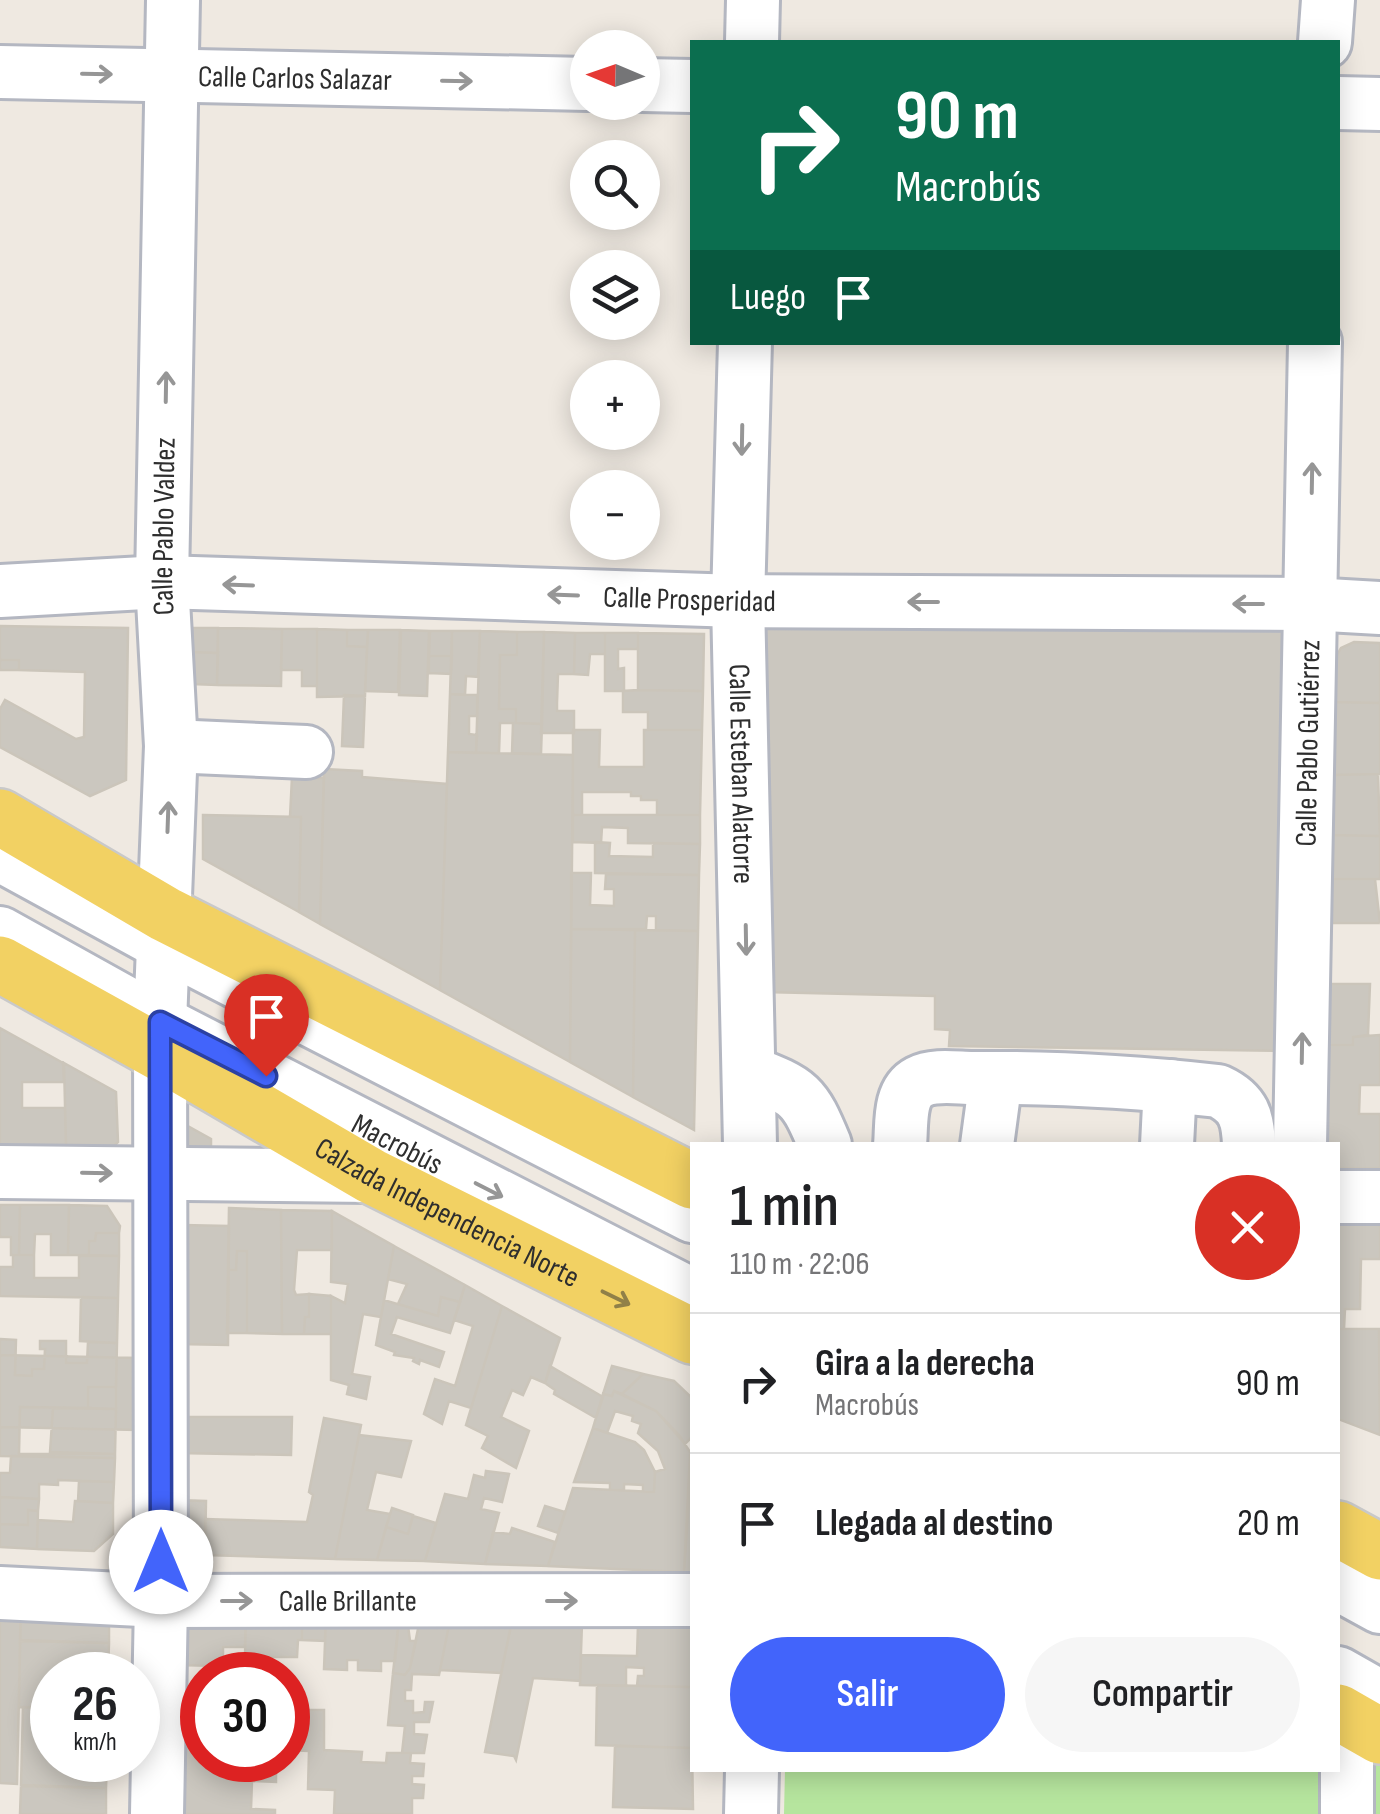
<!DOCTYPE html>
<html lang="es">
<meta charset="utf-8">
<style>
:root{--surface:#fff;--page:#f6f6f6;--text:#202124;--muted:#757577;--line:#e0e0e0;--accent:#4264fb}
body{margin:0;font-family:"Sofia Sans Condensed",sans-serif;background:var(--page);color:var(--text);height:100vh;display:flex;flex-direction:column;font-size:38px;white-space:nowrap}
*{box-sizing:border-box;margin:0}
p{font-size:32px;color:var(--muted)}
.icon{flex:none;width:55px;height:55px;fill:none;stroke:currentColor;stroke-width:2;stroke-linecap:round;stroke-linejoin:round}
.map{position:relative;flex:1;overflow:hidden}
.side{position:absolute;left:690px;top:1142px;width:650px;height:630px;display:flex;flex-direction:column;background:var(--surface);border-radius:0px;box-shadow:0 5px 25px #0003}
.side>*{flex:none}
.guide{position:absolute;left:690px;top:40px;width:650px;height:305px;border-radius:0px;box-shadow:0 5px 25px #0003;background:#0b6e4f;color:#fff;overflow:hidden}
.needle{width:65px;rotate:272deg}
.tools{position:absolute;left:570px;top:30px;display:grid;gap:20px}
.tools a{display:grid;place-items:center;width:90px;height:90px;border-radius:50%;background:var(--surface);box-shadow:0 5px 25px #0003;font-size:50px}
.speed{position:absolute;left:30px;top:1652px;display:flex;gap:20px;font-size:50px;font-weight:700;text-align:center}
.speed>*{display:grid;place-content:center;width:130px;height:130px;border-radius:50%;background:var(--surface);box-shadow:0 5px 25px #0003;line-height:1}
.speed small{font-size:25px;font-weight:400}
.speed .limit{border:15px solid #d22;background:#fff;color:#111}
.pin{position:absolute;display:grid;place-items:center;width:85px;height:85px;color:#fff;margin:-102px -42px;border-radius:50% 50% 50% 0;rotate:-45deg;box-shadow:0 0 10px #0007}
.pin .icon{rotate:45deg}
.me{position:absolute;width:110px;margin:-55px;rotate:0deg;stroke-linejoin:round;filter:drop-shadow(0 0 8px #0008)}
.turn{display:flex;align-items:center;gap:35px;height:210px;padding:0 40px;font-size:45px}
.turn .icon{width:130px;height:130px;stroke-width:2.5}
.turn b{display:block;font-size:70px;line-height:85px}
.then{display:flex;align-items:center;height:95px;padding:0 40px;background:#0003;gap:20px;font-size:38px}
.round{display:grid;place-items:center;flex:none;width:105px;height:105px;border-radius:52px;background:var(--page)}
.headline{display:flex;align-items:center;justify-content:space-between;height:170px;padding:0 40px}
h1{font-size:60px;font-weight:600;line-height:75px}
.cta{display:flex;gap:20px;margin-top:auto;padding:20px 40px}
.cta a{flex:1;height:115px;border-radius:60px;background:var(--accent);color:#fff;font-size:40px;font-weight:600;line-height:115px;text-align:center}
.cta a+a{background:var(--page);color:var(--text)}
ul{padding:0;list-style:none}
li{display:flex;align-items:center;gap:30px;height:140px;padding:0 40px;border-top:2px solid var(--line)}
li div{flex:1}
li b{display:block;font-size:38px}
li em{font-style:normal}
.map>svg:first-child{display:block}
.green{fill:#b6e59e}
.building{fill:#cbc7bf;stroke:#cbc5ba;stroke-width:2.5}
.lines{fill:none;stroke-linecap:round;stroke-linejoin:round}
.minor-casing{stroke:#b4b7c1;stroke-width:58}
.major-casing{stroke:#c9c9c9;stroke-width:60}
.minor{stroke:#fff;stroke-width:52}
.major{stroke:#f2d163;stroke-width:55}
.oneway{stroke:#969696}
.oneway2{stroke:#908048}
.route-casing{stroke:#2b41a3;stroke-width:25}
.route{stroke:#4264fb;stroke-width:18}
.labels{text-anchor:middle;stroke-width:8;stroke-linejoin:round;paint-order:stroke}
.street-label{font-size:30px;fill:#2e2e2e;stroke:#fff}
</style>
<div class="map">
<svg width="1380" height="1814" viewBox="0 0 1380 1814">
<rect width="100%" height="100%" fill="#efe9e1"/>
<path class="green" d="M 1380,1750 L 1380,1814 L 784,1814 L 785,1770 L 1338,1770 Z"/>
<path class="building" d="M 756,620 L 1292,623 L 1284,1051 L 949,1046 L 950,1030 L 935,1029 L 935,996 L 764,992 Z
M 0,626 L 128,628 L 126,780 L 90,796 L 0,747 L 0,709 L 5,700 L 76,739 L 84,737 L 85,672 L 19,670 L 19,660 L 0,660 Z
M 192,628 L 218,628 L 218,653 L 192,652 Z
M 218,628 L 282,629 L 281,686 L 217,685 Z
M 282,629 L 317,629 L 317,686 L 302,686 L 302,670 L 281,670 Z
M 317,629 L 347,630 L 347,646 L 367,647 L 365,696 L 317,697 Z
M 347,630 L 368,630 L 367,647 L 347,646 Z
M 368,630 L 400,630 L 398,692 L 365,691 Z
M 401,630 L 429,631 L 427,696 L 399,695 Z
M 430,631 L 452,631 L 452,656 L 429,656 Z
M 452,631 L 480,631 L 478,677 L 466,676 L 465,695 L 450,694 Z
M 480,631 L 517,632 L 517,655 L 500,655 L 499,709 L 516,709 L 516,723 L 542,724 L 541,754 L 512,753 L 513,723 L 500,723 L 499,753 L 476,753 Z
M 517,632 L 544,632 L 542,724 L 516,723 L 516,709 L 499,709 L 500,655 L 517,655 Z
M 544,632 L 575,633 L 574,674 L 558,674 L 557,703 L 557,711 L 574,711 L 574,733 L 541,733 Z
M 575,633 L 605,633 L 605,654 L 590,654 L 588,675 L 574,674 Z
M 605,633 L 638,633 L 638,649 L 618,649 L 618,669 L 624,668 L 624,691 L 605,691 Z
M 638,633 L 704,634 L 703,691 L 638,690 Z
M 1354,642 L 1380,643 L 1380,703 L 1332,702 L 1333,662 L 1341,648 Z
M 192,652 L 218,653 L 217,685 L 192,684 Z
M 429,656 L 452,656 L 451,674 L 429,673 Z
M 0,660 L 19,660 L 19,670 L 0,670 Z
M 638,690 L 703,691 L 702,730 L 648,730 L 648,712 L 623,712 L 623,691 Z
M 450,694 L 477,695 L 477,716 L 469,716 L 469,734 L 477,735 L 476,753 L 448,752 Z
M 344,695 L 365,696 L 363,747 L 342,746 Z
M 1332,702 L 1380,703 L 1380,774 L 1331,775 Z
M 573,730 L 600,730 L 599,767 L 644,767 L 644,730 L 702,730 L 700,815 L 657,815 L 657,800 L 641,800 L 641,796 L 631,796 L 631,792 L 582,792 L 582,815 L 573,815 Z
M 448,752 L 573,755 L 570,1062 L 440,990 Z
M 324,769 L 362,771 L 362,777 L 447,784 L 440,990 L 320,924 Z
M 1378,774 L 1380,836 L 1329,835 L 1331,775 Z
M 292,777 L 324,778 L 320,924 L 299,912 L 301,817 L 290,817 Z
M 203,815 L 301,817 L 299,912 L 203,859 Z
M 573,815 L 700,815 L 700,844 L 628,843 L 628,828 L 602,827 L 601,843 L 573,842 Z
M 1329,835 L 1380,836 L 1380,879 L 1328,879 Z
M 595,842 L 610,843 L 609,856 L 653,857 L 653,843 L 700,844 L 699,875 L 595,873 Z
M 571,873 L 591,873 L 590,905 L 614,906 L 614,889 L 605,889 L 606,874 L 699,875 L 698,931 L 656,930 L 656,916 L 647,916 L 646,929 L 571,929 Z
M 1328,879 L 1375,879 L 1380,923 L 1327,923 Z
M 571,929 L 635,930 L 633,1097 L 570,1062 Z
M 635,930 L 698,931 L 694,1130 L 633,1097 Z
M 1325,984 L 1370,984 L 1368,1035 L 1353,1037 L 1353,1045 L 1324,1045 Z
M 0,1028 L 63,1063 L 64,1082 L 22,1082 L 22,1108 L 65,1108 L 66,1146 L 0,1145 Z
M 1380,1035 L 1380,1085 L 1360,1085 L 1359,1114 L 1380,1114 L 1380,1168 L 1338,1168 L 1338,1145 L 1321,1145 L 1324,1045 L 1353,1045 L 1353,1037 Z
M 64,1063 L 116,1092 L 118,1142 L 113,1147 L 66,1146 Z
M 186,1125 L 211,1139 L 211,1149 L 184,1149 Z
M 0,1205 L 20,1205 L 19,1255 L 11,1255 L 11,1237 L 0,1237 Z
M 20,1205 L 69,1205 L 68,1255 L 51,1255 L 51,1234 L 35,1234 L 34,1255 L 19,1255 Z
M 69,1205 L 107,1206 L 120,1226 L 119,1233 L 96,1233 L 95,1241 L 89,1241 L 89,1255 L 68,1255 Z
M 229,1208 L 281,1210 L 282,1334 L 247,1333 L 247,1251 L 237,1251 L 236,1270 L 228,1270 Z
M 281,1210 L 332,1211 L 332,1250 L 297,1250 L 294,1290 L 296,1295 L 309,1294 L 309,1317 L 305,1317 L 304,1334 L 282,1334 Z
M 332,1211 L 394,1246 L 381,1317 L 363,1314 L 352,1374 L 370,1377 L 366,1399 L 347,1394 L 349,1385 L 331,1380 L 331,1296 L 345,1303 L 348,1284 L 331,1282 Z
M 182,1225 L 229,1226 L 228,1345 L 179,1344 Z
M 1338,1225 L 1380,1225 L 1380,1259 L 1361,1259 L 1360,1309 L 1345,1309 L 1344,1329 L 1338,1329 Z
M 96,1233 L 119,1233 L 119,1256 L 89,1255 L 89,1241 L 95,1241 Z
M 394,1246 L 465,1285 L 460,1302 L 441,1297 L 438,1316 L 398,1304 L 407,1284 L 388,1279 Z
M 237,1251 L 247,1251 L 247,1333 L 227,1333 L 228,1270 L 236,1270 Z
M 13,1255 L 34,1255 L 34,1278 L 79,1278 L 79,1256 L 119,1256 L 118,1298 L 0,1296 L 0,1267 L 13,1267 Z
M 465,1285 L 502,1306 L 471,1408 L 449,1401 L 442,1424 L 424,1414 L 435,1379 L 455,1386 L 473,1326 L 454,1320 Z
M 309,1294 L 331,1296 L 331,1334 L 304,1334 L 305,1317 L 309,1317 Z
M 81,1297 L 118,1298 L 117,1343 L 80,1341 Z
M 441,1297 L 460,1302 L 450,1333 L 397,1317 L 391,1334 L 444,1352 L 439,1367 L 420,1360 L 419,1364 L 413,1361 L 414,1358 L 394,1355 L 395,1352 L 376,1345 L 384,1300 L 438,1316 Z
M 502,1306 L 560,1338 L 545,1383 L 531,1377 L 523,1395 L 512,1390 L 501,1417 L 529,1431 L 516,1468 L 482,1448 L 488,1436 L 466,1425 Z
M 1338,1329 L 1379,1329 L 1380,1435 L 1338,1419 Z
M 0,1339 L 16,1340 L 15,1375 L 32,1376 L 32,1369 L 44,1369 L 45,1349 L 40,1349 L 40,1341 L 66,1341 L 66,1363 L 87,1363 L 88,1342 L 117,1343 L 116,1387 L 88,1387 L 88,1408 L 92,1408 L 20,1407 L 19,1454 L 115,1454 L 115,1458 L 0,1456 Z
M 0,1355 L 138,1358 L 137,1430 L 0,1427 Z
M 550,1366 L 603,1397 L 596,1418 L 554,1394 L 555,1390 L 545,1383 Z
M 612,1366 L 643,1374 L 622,1394 L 614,1391 L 612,1396 L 603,1394 Z
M 643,1374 L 674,1381 L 692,1398 L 692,1437 L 685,1444 L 656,1411 L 622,1394 Z
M 88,1387 L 116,1387 L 116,1409 L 88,1408 Z
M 614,1391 L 656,1411 L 679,1435 L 692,1455 L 684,1572 L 548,1566 L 573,1488 L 654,1492 L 655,1472 L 665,1469 L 658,1451 L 638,1433 L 641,1424 L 632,1421 L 633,1416 L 615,1411 L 607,1433 L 593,1428 L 603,1394 L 612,1396 Z
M 53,1408 L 116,1409 L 115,1454 L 50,1452 Z
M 178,1417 L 292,1417 L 291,1455 L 178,1453 Z
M 324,1418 L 361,1425 L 335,1559 L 205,1555 L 205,1519 L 307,1522 L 313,1495 L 309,1492 Z
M 593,1428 L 635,1442 L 644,1450 L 655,1472 L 654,1492 L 643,1492 L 643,1485 L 624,1484 L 624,1490 L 610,1490 L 610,1483 L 574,1482 Z
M 359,1435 L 411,1441 L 401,1477 L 376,1472 L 367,1510 L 390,1514 L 377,1560 L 335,1559 Z
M 11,1456 L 115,1458 L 114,1482 L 58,1480 L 58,1485 L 39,1484 L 39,1499 L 0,1497 L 0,1473 L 10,1473 Z
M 690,1456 L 692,1457 L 692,1573 L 684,1572 Z
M 486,1471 L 509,1474 L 502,1502 L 484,1498 L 481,1509 L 499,1513 L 485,1564 L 425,1561 L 445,1494 L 468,1499 L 474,1475 L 485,1478 Z
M 79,1481 L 114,1482 L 113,1503 L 78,1501 Z
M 0,1497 L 39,1499 L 38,1511 L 28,1510 L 28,1525 L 0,1524 Z
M 177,1500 L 206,1501 L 205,1555 L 190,1555 L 176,1538 Z
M 75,1501 L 113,1503 L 113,1534 L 94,1551 L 37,1549 L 38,1520 L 73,1522 Z
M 545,1506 L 565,1512 L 558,1533 L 538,1526 Z
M 392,1508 L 413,1515 L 408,1534 L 386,1527 Z
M 28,1510 L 38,1511 L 37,1549 L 0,1547 L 0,1524 L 28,1525 Z
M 413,1516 L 436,1523 L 425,1561 L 377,1560 L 386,1527 L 408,1534 Z
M 512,1528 L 555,1542 L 548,1566 L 485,1564 L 493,1532 L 510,1534 Z
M 0,1605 L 21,1606 L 17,1784 L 0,1783 Z
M 21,1606 L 109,1607 L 109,1643 L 20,1640 Z
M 246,1615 L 245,1647 L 223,1647 L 223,1666 L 174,1665 L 176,1626 Z
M 246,1615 L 302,1616 L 302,1640 L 298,1640 L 297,1657 L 266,1657 L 266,1660 L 245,1656 Z
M 302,1616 L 326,1617 L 325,1641 L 302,1640 Z
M 326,1617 L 399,1619 L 395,1661 L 381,1661 L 381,1671 L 358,1670 L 358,1660 L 347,1660 L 347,1670 L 324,1669 Z
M 407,1618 L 410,1641 L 416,1641 L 410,1668 L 405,1675 L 393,1673 L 399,1619 Z
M 420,1619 L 450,1620 L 439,1675 L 412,1674 L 411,1690 L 405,1690 L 405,1701 L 413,1701 L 413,1713 L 424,1712 L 425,1702 L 433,1702 L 429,1722 L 414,1722 L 414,1734 L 427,1735 L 424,1753 L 402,1753 L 405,1726 L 388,1725 L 393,1673 L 405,1675 L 410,1668 Z
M 450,1620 L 512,1621 L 501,1673 L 440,1670 Z
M 512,1621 L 582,1623 L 580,1681 L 533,1678 L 516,1760 L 514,1756 L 485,1752 Z
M 638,1625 L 692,1626 L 692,1687 L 637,1686 L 638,1676 L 644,1676 L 644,1668 L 626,1667 L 626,1686 L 580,1685 L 581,1655 L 637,1656 Z
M 20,1641 L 109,1643 L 108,1675 L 52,1675 L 52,1708 L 19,1707 Z
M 597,1685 L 692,1687 L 692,1748 L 596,1745 Z
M 23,1707 L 52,1708 L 52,1760 L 107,1760 L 106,1788 L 21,1785 Z
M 174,1708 L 202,1708 L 202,1760 L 276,1760 L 276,1782 L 252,1781 L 251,1809 L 275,1810 L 275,1814 L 172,1814 Z
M 288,1710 L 324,1710 L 324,1750 L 362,1752 L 361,1762 L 386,1763 L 387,1753 L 411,1753 L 410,1763 L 424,1764 L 423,1776 L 412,1776 L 412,1784 L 424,1785 L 423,1798 L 412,1798 L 412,1814 L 334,1814 L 335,1790 L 308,1789 L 309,1751 L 288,1750 Z
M 615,1746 L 692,1748 L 693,1809 L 613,1807 Z
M 21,1786 L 106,1788 L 106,1814 L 20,1814 Z"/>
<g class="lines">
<defs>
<g id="minor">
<path d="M 752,42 L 753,0"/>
<path d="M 1325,42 L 1328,0"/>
<path id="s1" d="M 0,72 L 588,84"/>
<path d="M 642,85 L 692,86"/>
<path d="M 1338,103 L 1380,104"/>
<path id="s2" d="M 745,342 L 738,601 L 750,1145"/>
<path id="s3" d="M 0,591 L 162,582 L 738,601 L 1310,604 L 1380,608"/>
<path d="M 171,746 L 306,752"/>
<path d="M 0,855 L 163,944 L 692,1216"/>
<path id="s4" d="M 0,933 L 160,1022 L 692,1295"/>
<path d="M 749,1072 C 800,1092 804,1094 825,1145"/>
<path d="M 900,1145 C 902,1125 898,1093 919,1082 C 934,1074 957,1078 973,1078 C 1055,1077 1136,1082 1218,1091 C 1244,1103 1248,1118 1249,1145"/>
<path d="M 987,1145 L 996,1078"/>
<path d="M 1167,1145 L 1170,1086"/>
<path id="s5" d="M 1300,1145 L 1315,342"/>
<path d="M 0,1172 L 371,1176"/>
<path d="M 1338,1197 L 1380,1197"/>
<path d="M 1338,1584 L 1380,1607"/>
<path id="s6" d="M 0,1593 L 161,1601 L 692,1600"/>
<path d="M 1338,1673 L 1380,1697"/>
<path id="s7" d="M 157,1814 L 161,1601 L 160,1022 L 171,746 L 162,582 L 173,0"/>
<path d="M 751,1814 L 752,1770"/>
<path d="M 1347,1814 L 1347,1762"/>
</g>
<g id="major">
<path d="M 0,817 L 165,914 L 692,1181"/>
<path id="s8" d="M 0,964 L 160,1053 L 371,1176 L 692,1336"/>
<path d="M 1338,1529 L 1380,1552"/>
<path d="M 1338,1712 L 1380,1736"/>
</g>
</defs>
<use href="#minor" class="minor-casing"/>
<use href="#major" class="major-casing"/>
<use href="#minor" class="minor"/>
<use href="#major" class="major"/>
</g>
<defs><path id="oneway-shaft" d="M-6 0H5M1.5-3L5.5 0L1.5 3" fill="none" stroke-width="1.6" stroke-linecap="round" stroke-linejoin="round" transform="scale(2.5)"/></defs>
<g class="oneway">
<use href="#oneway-shaft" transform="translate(97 74) rotate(1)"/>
<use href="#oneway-shaft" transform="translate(457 81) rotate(1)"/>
<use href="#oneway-shaft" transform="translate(166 387) rotate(-89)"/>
<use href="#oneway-shaft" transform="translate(742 440) rotate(91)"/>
<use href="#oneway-shaft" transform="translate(1312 478) rotate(-89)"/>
<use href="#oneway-shaft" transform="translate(238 585) rotate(-178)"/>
<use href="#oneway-shaft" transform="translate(563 595) rotate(-178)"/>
<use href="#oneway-shaft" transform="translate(923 602) rotate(-180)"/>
<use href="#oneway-shaft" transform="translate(1248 604) rotate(-180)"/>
<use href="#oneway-shaft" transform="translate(168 817) rotate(-88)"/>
<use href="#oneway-shaft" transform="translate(746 940) rotate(89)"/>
<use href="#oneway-shaft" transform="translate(1302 1048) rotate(-89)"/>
<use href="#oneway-shaft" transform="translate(97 1173) rotate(1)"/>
<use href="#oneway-shaft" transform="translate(489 1190) rotate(27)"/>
<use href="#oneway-shaft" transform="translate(237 1601)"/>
<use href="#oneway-shaft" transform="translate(562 1601)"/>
</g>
<use class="oneway2" href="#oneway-shaft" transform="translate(616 1298) rotate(26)"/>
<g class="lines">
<defs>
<path id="route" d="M 161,1562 L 160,1022 L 266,1076"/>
</defs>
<use href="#route" class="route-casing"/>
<use href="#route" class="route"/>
</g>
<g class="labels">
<g class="street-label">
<text dy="10" stroke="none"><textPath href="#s1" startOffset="295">Calle Carlos Salazar</textPath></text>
<text dy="10" stroke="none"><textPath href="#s7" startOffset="1288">Calle Pablo Valdez</textPath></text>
<text dy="10" stroke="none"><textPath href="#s3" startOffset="690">Calle Prosperidad</textPath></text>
<text dy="10" stroke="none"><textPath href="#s5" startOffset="402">Calle Pablo Gutiérrez</textPath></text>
<text dy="10" stroke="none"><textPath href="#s2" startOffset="432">Calle Esteban Alatorre</textPath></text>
<text dy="10" stroke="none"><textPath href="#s4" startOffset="450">Macrobús</textPath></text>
<text dy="10" stroke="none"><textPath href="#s8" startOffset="512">Calzada Independencia Norte</textPath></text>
<text dy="10" stroke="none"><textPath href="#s6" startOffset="348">Calle Brillante</textPath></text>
</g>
</g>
</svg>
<div class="tools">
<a><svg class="needle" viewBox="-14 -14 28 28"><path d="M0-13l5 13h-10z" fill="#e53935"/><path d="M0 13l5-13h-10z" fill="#757577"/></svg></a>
<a><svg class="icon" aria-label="search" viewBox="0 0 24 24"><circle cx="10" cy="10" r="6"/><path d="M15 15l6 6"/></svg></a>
<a><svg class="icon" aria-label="layers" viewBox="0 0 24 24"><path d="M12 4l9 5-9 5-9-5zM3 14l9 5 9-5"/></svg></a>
<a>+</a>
<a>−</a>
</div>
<div class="speed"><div>26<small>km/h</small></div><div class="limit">30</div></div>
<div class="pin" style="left:266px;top:1076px;background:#d93025"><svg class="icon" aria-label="arrive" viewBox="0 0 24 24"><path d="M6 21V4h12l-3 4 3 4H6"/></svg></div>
<svg class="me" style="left:161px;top:1562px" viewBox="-20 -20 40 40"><circle r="19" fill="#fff"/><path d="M0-13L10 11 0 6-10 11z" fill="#4264fb"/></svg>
<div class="guide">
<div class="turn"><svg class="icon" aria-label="right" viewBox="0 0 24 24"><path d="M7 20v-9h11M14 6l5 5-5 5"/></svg><div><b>90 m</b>Macrobús</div></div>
<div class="then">Luego<svg class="icon" aria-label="arrive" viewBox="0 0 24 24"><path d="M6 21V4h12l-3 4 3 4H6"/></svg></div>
</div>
<section class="side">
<div class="headline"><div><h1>1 min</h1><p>110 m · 22:06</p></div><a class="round" style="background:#d93025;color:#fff"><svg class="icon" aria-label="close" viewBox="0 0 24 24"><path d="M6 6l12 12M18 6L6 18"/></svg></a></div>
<ul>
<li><svg class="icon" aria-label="right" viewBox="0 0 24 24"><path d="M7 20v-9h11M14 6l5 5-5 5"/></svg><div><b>Gira a la derecha</b><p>Macrobús</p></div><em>90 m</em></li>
<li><svg class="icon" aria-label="arrive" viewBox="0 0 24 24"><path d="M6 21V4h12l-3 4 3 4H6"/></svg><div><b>Llegada al destino</b></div><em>20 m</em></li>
</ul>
<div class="cta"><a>Salir</a><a>Compartir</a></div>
</section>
</div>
